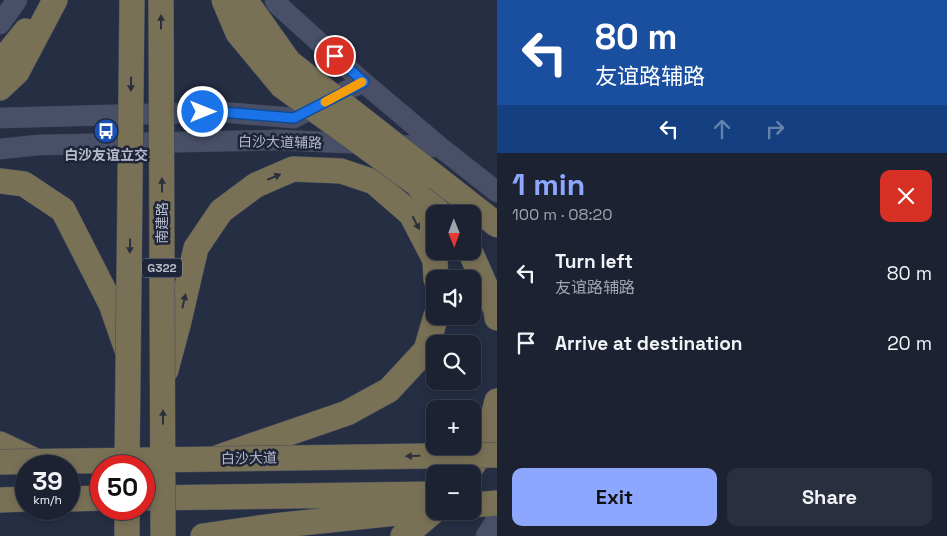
<!DOCTYPE html>
<meta charset="utf-8">
<style>
:root{--surface:#1c2232;--page:#292f3e;--text:#f1f3f6;--muted:#a0a4ac;--line:#3a3f4d;--accent:#8ca7fd}
body{margin:0;font-family:"Space Grotesk","Noto Sans SC",sans-serif;background:var(--page);color:var(--text);height:100vh;display:flex;flex-direction:column;font-size:19px;white-space:nowrap}
*{box-sizing:border-box;margin:0}
p{font-size:16px;color:var(--muted)}
.icon{flex:none;width:28px;height:28px;fill:none;stroke:currentColor;stroke-width:2;stroke-linecap:round;stroke-linejoin:round}
.map{position:relative;flex:1;overflow:hidden}
.sheet{display:flex;flex-direction:column;background:var(--surface);width:450px}
.sheet>*{flex:none}
.guide{background:#1a4fa0;color:#fff;overflow:hidden}
.needle{width:32px;rotate:179deg}
.controls{position:absolute;left:426px;top:205px;display:grid;gap:10px}
.controls a{display:grid;place-items:center;width:55px;height:55px;border-radius:10px;background:var(--surface);box-shadow:0 2px 8px #0003,0 0 0 1px var(--line);font-size:25px}
.speed{position:absolute;left:15px;top:455px;display:flex;gap:10px;font-size:25px;font-weight:700;text-align:center}
.speed>*{display:grid;place-content:center;width:65px;height:65px;border-radius:50%;background:var(--surface);box-shadow:0 2px 8px #0003,0 0 0 1px var(--line);line-height:1}
.speed small{font-size:12px;font-weight:400}
.speed .limit{border:8px solid #d22;background:#fff;color:#111}
.pin{position:absolute;display:grid;place-items:center;width:42px;height:42px;color:#fff;margin:-21px;border:2px solid #fff;border-radius:50%;box-shadow:0 1px 5px #0007}
.me{position:absolute;width:55px;margin:-28px;rotate:90deg;stroke-linejoin:round;filter:drop-shadow(0 0 4px #0008)}
.turn{display:flex;align-items:center;gap:18px;height:105px;padding:0 15px;font-size:22px}
.turn .icon{width:65px;height:65px;stroke-width:2.5}
.turn b{display:block;font-size:35px;line-height:42px}
.lanes{display:flex;align-items:center;height:48px;padding:0 15px;background:#0003;justify-content:center;gap:25px;direction:ltr}
.lanes .off{opacity:.35}
.round{display:grid;place-items:center;flex:none;width:52px;height:52px;border-radius:10px;background:var(--page)}
.overview{display:flex;align-items:center;justify-content:space-between;height:85px;padding:0 15px}
h1{font-size:30px;font-weight:600;line-height:38px;color:var(--accent)}
.primary-button{display:flex;gap:10px;margin-top:auto;padding:10px 15px}
.primary-button a{flex:1;height:58px;border-radius:10px;background:var(--accent);color:#111;font-size:20px;font-weight:600;line-height:58px;text-align:center}
.primary-button a+a{background:var(--page);color:var(--text)}
ul{padding:0;list-style:none}
li{display:flex;align-items:center;gap:15px;height:70px;padding:0 15px}
li div{flex:1}
li b{display:block;font-size:19px}
li em{font-style:normal}
main{display:flex;flex:1;min-height:0}
.map>svg:first-child{display:block}
.lines{fill:none;stroke-linecap:round;stroke-linejoin:round}
.secondary-casing{stroke:#43495c;stroke-width:21}
.highway-casing{stroke:#444b5d;stroke-width:26}
.secondary{stroke:#484f66;stroke-width:20}
.highway{stroke:#797156;stroke-width:25}
.highway-bridge-casing{stroke:#444b5d;stroke-width:26;stroke-linecap:butt}
.highway-bridge{stroke:#797156;stroke-width:25}
.oneway{fill:#2c303c}
.route-casing{stroke:#114b97;stroke-width:12}
.route{stroke:#1a73e8;stroke-width:9}
.slow{stroke:#f59e0b;stroke-width:9}
.labels{text-anchor:middle;stroke-width:5;stroke-linejoin:round;paint-order:stroke}
.shield{fill:#1e2538;stroke:#898fa0;stroke-width:1}
.shield-label{font-size:12px;font-weight:bold;fill:#b7bccd}
.street-label{font-size:14px;fill:#b7bccd;stroke:#1e2538}
.poi-label{font-size:14px;font-weight:bold;fill:#b7bccd;stroke:#1e2538}
</style>
<main>
<div class="map">
<svg width="497" height="536" viewBox="0 0 497 536">
<rect width="100%" height="100%" fill="#252e43"/>
<g class="lines">
<defs>
<path id="secondary" d="M 275,0 L 277,4 L 363,82 L 440,147 L 497,192
M 0,24 L 17,0
M 0,118 L 221,112 L 294,118 L 363,82
M 0,149 L 38,145 L 278,140 L 440,147
M 486,536 L 497,519"/>
<path id="highway" d="M 0,63 L 26,31
M 0,88 L 17,72 L 55,0
M 0,181 L 24,184 L 63,210 L 111,304 L 127,350
M 417,184 L 440,214
M 470,251 L 496,310 L 497,318
M 166,370 L 179,321 L 196,248 L 221,211 L 256,185 L 293,169 L 341,171 L 374,182 L 411,214 L 435,260 L 436,279
M 0,444 L 36,461
M 219,457 L 347,413 L 389,390 L 426,350 L 436,316
M 467,474 L 486,445 L 497,401
M 144,498 L 435,494
M 69,499 L 101,498
M 0,500 L 26,499
M 472,505 L 497,503
M 127,536 L 127,509
M 203,536 L 273,526 L 435,509
M 403,536 L 408,533 L 435,510"/>
</defs>
<use href="#secondary" class="secondary-casing"/>
<use href="#highway" class="highway-casing"/>
<use href="#secondary" class="secondary"/>
<use href="#highway" class="highway"/>
<defs>
<path id="highway-bridge" d="M 161,0 L 163,536
M 224,0 L 238,33 L 282,86 L 417,184
M 245,0 L 289,62 L 497,225
M 0,462 L 497,455
M 127,466 L 132,0"/>
</defs>
<use href="#highway-bridge" class="highway-bridge-casing"/>
<use href="#highway-bridge" class="highway-bridge"/>
</g>
<defs><path id="oneway-solid" d="M-6-.8H1V-3.2L6.5 0L1 3.2V.8H-6Z" transform="scale(1.25)"/></defs>
<g class="oneway">
<use href="#oneway-solid" transform="translate(161 22) rotate(-90)"/>
<use href="#oneway-solid" transform="translate(131 84) rotate(91)"/>
<use href="#oneway-solid" transform="translate(274 177) rotate(-23)"/>
<use href="#oneway-solid" transform="translate(162 185) rotate(-90)"/>
<use href="#oneway-solid" transform="translate(416 223) rotate(63)"/>
<use href="#oneway-solid" transform="translate(130 246) rotate(91)"/>
<use href="#oneway-solid" transform="translate(184 301) rotate(-77)"/>
<use href="#oneway-solid" transform="translate(163 417) rotate(-90)"/>
<use href="#oneway-solid" transform="translate(413 456) rotate(179)"/>
</g>
<g class="lines">
<defs>
<path id="route" d="M 203,112 L 221,112 L 294,118 L 364,82 L 335,56"/>
</defs>
<use href="#route" class="route-casing"/>
<use href="#route" class="route"/>
<path class="slow" d="M 325,102 L 362,82"/>
</g>
<defs>
<symbol id="bus-disc" viewBox="-11 -11 22 22"><circle r="9.5" fill="#1a4fb4" stroke="#1e2538"/><path d="M-5-6H5V4H4V6H2V4H-2V6H-4V4H-5ZM-3.5-4V0h7V-4ZM-3.5 1.2v1.5H-2V1.2ZM2 1.2v1.5H3.5V1.2Z" fill="#fff"/></symbol>
</defs>
<g fill-rule="evenodd">
<use href="#bus-disc" x="92" y="117" width="28" height="28"/>
</g>
<g class="labels">
<rect class="shield" x="142" y="258.5" width="40" height="19" rx="4"/>
<g class="shield-label">
<text x="162" y="272">G322</text>
</g>
<g class="street-label">
<text transform="translate(280 142) rotate(1)" y="5">白沙大道辅路</text>
<text transform="translate(162 223) rotate(-90)" y="5">南建路</text>
<text transform="translate(249 458) rotate(-1)" y="5">白沙大道</text>
</g>
<g class="poi-label">
<text x="106" y="160">白沙友谊立交</text>
</g>
</g>
</svg>
<div class="controls">
<a><svg class="needle" viewBox="-14 -14 28 28"><path d="M0-13l5 13h-10z" fill="#e53935"/><path d="M0 13l5-13h-10z" fill="#a0a4ac"/></svg></a>
<a><svg class="icon" aria-label="sound" viewBox="0 0 24 24"><path d="M4 9h4l5-4v14l-5-4H4zM17 9q2 3 0 6"/></svg></a>
<a><svg class="icon" aria-label="search" viewBox="0 0 24 24"><circle cx="10" cy="10" r="6"/><path d="M15 15l6 6"/></svg></a>
<a>+</a>
<a>−</a>
</div>
<div class="speed"><div>39<small>km/h</small></div><div class="limit">50</div></div>
<div class="pin" style="left:335px;top:56px;background:#d93025"><svg class="icon" aria-label="arrive" viewBox="0 0 24 24"><path d="M6 21V4h12l-3 4 3 4H6"/></svg></div>
<svg class="me" style="left:203px;top:112px" viewBox="-20 -20 40 40"><circle r="17" fill="#1a73e8" stroke="#fff" stroke-width="3"/><path d="M0-11L8 9 0 5-8 9z" fill="#fff"/></svg>
</div>
<section class="sheet">
<div class="guide">
<div class="turn"><svg class="icon" aria-label="left" viewBox="0 0 24 24"><path d="M17 20v-9H6M10 6l-5 5 5 5"/></svg><div><b>80 m</b>友谊路辅路</div></div>
<div class="lanes"><svg class="icon" aria-label="left" viewBox="0 0 24 24"><path d="M17 20v-9H6M10 6l-5 5 5 5"/></svg><svg class="icon off" aria-label="ahead" viewBox="0 0 24 24"><path d="M12 20V5M6 11l6-6 6 6"/></svg><svg class="icon off" aria-label="right" viewBox="0 0 24 24"><path d="M7 20v-9h11M14 6l5 5-5 5"/></svg></div>
</div>
<div class="overview"><div><h1>1 min</h1><p>100 m · 08:20</p></div><a class="round" style="background:#d93025;color:#fff"><svg class="icon" aria-label="close" viewBox="0 0 24 24"><path d="M6 6l12 12M18 6L6 18"/></svg></a></div>
<ul>
<li><svg class="icon" aria-label="left" viewBox="0 0 24 24"><path d="M17 20v-9H6M10 6l-5 5 5 5"/></svg><div><b>Turn left</b><p>友谊路辅路</p></div><em>80 m</em></li>
<li><svg class="icon" aria-label="arrive" viewBox="0 0 24 24"><path d="M6 21V4h12l-3 4 3 4H6"/></svg><div><b>Arrive at destination</b></div><em>20 m</em></li>
</ul>
<div class="primary-button"><a>Exit</a><a>Share</a></div>
</section>
</main>
